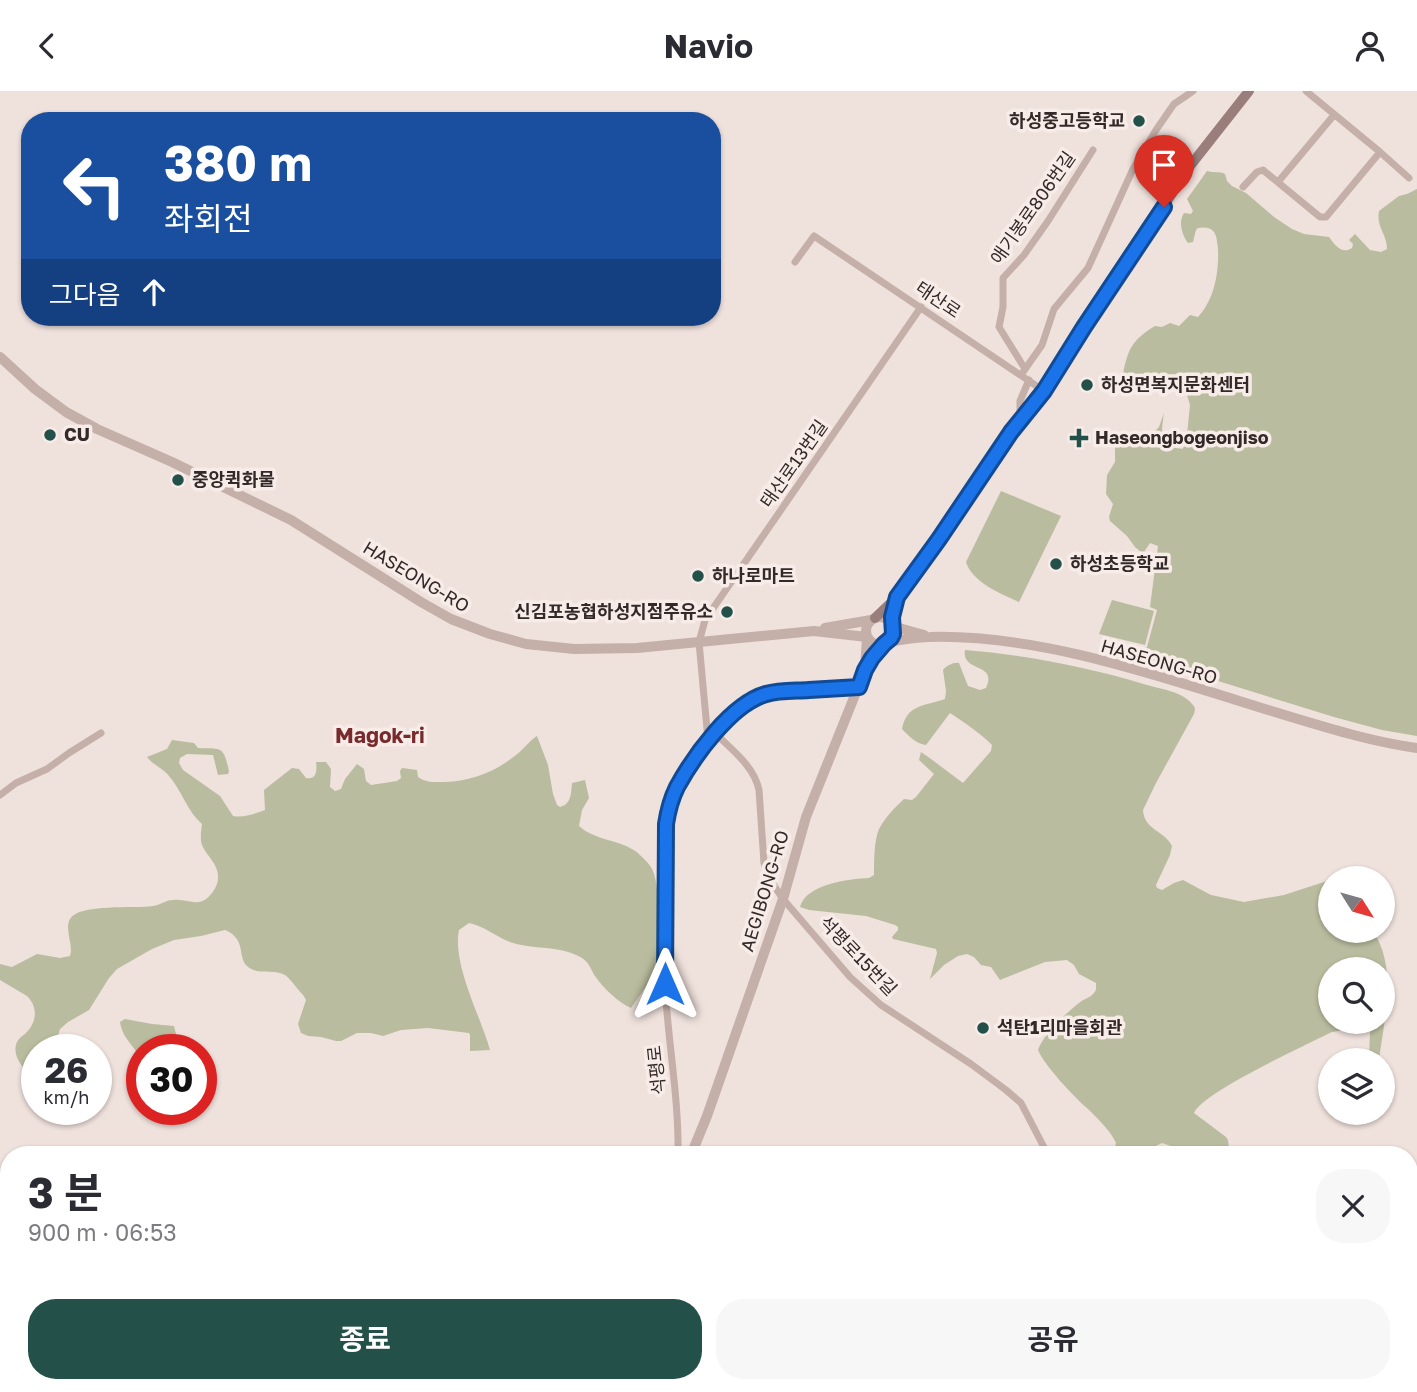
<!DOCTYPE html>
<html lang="ko">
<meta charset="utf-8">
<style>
:root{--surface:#fff;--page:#f7f7f7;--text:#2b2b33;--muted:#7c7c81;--accent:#235048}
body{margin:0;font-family:"Golos Text","Noto Sans KR",sans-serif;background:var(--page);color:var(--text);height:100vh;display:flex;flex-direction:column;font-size:26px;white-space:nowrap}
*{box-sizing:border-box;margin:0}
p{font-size:23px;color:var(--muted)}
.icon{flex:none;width:38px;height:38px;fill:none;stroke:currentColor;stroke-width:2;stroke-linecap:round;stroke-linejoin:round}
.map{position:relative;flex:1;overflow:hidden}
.sheet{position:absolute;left:0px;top:1055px;width:1418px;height:247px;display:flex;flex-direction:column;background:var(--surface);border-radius:28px 28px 0 0;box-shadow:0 2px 5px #0004}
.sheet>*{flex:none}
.top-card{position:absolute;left:21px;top:21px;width:700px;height:214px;border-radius:28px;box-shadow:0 2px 5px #0004;background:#1a4fa0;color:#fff;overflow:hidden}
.needle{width:46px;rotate:127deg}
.buttons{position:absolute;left:1318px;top:775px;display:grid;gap:14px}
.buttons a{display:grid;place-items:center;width:77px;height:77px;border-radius:50%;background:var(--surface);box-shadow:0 2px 5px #0004;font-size:35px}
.speed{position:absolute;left:21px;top:943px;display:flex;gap:14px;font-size:35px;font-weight:700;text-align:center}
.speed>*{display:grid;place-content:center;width:91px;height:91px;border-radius:50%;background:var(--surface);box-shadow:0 2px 5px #0004;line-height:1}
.speed small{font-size:18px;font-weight:400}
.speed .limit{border:10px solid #d22;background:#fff;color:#111}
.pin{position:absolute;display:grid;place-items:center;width:60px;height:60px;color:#fff;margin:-72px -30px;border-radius:50% 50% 50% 0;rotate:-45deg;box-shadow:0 0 7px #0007}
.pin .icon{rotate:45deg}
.me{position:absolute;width:77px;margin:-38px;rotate:0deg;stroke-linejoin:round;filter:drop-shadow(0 0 5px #0008)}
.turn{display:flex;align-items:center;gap:24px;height:147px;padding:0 28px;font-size:32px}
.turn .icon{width:91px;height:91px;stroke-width:2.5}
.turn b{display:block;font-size:49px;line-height:60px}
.then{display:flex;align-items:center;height:66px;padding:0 28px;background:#0003;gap:14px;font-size:26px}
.round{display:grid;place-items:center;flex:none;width:74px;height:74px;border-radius:28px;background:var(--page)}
.headline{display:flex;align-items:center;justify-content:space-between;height:119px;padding:0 28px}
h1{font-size:42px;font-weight:700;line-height:52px}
.action{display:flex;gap:14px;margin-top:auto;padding:14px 28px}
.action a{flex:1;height:80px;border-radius:28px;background:var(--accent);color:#fff;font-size:28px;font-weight:700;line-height:80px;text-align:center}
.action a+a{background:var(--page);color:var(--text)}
header{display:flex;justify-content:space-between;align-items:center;height:91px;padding:0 28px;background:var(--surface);font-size:32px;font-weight:700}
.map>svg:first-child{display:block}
.green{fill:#b9bc9e;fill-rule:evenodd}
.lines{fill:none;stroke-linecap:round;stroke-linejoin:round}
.minor{stroke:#c5afa9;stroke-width:7}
.tertiary{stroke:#c5afa9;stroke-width:10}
.secondary{stroke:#997e7b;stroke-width:10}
.route-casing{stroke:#114b97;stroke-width:18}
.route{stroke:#1a73e8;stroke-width:12}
.poi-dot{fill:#235048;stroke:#f7ece8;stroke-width:2.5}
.labels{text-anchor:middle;stroke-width:7;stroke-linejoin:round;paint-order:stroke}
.poi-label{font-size:18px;font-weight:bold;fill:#332928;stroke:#f7ece8;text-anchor:start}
.street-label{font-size:18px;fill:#332928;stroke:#f7ece8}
.quarter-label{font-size:21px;font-weight:bold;fill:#792a2c;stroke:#f7ece8}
</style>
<header><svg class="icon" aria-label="back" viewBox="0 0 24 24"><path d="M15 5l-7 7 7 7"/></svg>Navio<svg class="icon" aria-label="person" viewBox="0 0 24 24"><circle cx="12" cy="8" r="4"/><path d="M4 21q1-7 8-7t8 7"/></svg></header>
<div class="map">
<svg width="1417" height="1301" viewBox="0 0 1417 1301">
<rect width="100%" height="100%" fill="#efe1dc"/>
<path class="green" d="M 1207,80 C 1213,82 1219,80 1225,83 L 1227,90 L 1232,95 L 1246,102 L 1274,126 L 1292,138 L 1304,143 L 1329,146 C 1335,154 1342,164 1352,157 L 1353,153 L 1349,149 L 1355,143 L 1370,159 L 1381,161 L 1387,158 C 1387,142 1376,137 1379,120 L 1399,105 L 1407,103 L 1417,98 L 1417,645 L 1382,639 L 1334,626 L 1144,567 L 1157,519 L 1150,516 L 1158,455 L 1150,452 L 1144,461 L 1141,461 L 1135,456 L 1127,445 L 1110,430 L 1109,426 L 1113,413 L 1106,403 L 1107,384 L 1115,371 L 1115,351 L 1118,349 L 1126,351 L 1128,349 L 1132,341 L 1152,343 L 1159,336 L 1164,322 C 1163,329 1160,348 1164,353 C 1167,356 1177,357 1182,358 L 1186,354 L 1190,314 L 1187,304 L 1123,283 C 1128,258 1132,249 1155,235 L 1162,236 L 1170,232 L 1179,235 L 1190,224 L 1198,226 C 1215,208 1219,180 1218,157 C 1217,152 1217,145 1214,141 C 1210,136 1204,136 1198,137 L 1196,139 L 1193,151 L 1188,152 C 1182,144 1178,131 1184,122 L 1191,123 L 1193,120 L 1187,108 Z
M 1001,400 L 1061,425 L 1019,511 C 1001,503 972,491 966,471 Z
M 1112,509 L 1154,520 L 1145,554 L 1099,543 Z
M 965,559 C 1027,564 1088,576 1147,594 C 1161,598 1183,601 1192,613 C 1196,617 1195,618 1194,623 L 1156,692 L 1143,719 C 1144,739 1165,740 1172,755 L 1170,764 L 1156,794 L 1157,797 L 1162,799 L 1174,792 L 1183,789 L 1211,804 L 1244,811 L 1284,804 L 1330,789 L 1330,840 L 1373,840 C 1398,877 1384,929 1379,969 L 1369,969 L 1370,939 L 1345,939 L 1332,941 C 1306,954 1203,1001 1194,1022 L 1226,1046 L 1228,1049 L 1230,1064 L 1181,1064 L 1171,1055 L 1162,1052 L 1137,1064 L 1113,1064 L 1116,1052 C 1110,1039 1098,1028 1088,1018 C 1074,1006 1044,974 1038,959 C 1043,944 1066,922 1079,912 C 1083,908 1090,907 1093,903 C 1097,899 1096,897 1096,892 L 1079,883 L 1074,874 L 1067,869 L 1045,871 L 1000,889 L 991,876 L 981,874 L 974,866 L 967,863 L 958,865 L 944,874 L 930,888 L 937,862 L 936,858 L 893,848 L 892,846 L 898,839 L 898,836 L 895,834 L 866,825 L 809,819 L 800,816 C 806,793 849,788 869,787 L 874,784 C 874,772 874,749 879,738 C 884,728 895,716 904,708 L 912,709 L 916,706 L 934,683 L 919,669 L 921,661 L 931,668 L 963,692 L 991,660 L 992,654 C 980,642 965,632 950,622 L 926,654 C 916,653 909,645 902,638 C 907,613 925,615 945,608 L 946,600 L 943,579 C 946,575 954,571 959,572 L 968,595 L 980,599 L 986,597 C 998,571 961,582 965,559 ZM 1382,878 L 1382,931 L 1330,931 L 1330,878 Z
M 537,645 L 548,674 L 553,703 L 557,714 L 560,716 C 572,713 571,701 572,692 L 585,689 L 589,707 L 582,719 L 579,735 C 595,750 620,748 638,762 C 643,767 649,772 652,778 C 661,796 662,856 656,875 C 651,890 640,904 631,917 C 618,911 603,897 595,885 C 591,879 589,871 582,867 C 561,854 536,859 513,852 C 497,847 485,835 469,832 L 459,839 C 452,873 481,926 490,959 L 470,960 L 470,944 L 469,942 L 428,937 L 401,939 L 383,945 L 371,942 L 357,942 L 341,950 L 336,950 L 321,946 L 308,945 L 301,942 L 298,933 L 306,909 C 304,904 300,901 296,896 C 293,892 289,887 285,884 C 274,877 257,885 247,875 C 237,866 247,848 225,839 L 201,845 L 174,849 L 152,858 L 117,878 L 109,887 L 89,919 L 68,931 L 60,938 L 57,948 L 59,959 L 37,959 L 37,984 L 29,985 C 23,976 13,966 16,954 C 17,948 23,945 27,941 C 37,930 38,916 27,905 L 0,889 L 0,873 L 12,876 L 37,863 L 60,867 L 70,865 C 74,854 64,839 70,828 C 79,812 136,818 153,815 C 160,814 166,809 173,809 C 189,807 199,819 212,802 C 215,798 218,793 218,787 C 219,773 207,766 202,754 C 200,748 201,740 202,733 C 187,720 182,700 169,685 C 163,677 153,674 147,666 L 167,658 L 172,649 L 194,652 L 198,657 C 222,658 223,654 229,680 L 228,683 L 218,684 L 213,664 L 187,663 L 180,667 L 179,672 L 183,679 L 220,705 L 233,725 C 244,727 254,723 265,719 L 264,699 L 292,677 L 299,678 L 306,687 C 317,689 317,679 316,671 L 326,671 L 331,678 L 330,696 L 335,700 L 341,698 L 345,688 L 357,673 L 364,678 L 366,690 L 371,694 L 397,690 L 401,687 L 400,680 L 402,677 L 417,679 L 418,686 C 426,692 435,691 445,691 C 472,690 495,681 516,664 C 524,658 529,650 537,645 Z
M 125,928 L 152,933 L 174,935 L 180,959 L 142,959 L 142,971 C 137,956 123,950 120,931 Z"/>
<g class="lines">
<path class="minor" d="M 1380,61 L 1409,87
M 1278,91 L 1334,24
M 1243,96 L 1257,81 L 1263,79 L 1320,126 L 1326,126 L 1380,61 L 1306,0
M 795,171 L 814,145 L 1044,300
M 1025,278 L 999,236 L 1003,216 L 1003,187 L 1024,164 L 1048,130 L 1093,59
M 1021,284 L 1042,254 L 1054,218 L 1088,177 L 1133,78 L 1156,39 L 1174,13 L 1193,0
M 1020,330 L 1020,310 L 1029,289
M 715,642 C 732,659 754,675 759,699 L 764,772 L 771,790 L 783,808 L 850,886 L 881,914 L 971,973 L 1006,999 L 1021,1012 L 1048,1064
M 708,649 L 699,551 L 705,529 L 921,216
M 0,704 L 16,692 L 47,678 L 69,662 L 101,642
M 678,1064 C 679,1007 668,951 665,895 C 664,863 666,831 666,799 C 666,773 662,746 668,720 C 676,684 725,621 759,606 C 775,599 793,600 811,599 C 827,598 843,597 859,596
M 1298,1293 L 1309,1301
M 458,1301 L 462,1293"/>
<path class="tertiary" d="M 0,266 L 35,298 L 66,321 L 97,338 L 172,371 L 291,429 L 421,511 L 451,528 L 490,543 L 526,553 L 574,558 L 637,557 L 814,540 L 867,546 L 865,579 L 806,726 L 783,808 L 707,1025 L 691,1064
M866 540a14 14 0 1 1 28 0a14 14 0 1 1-28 0Z
M 892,535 L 924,544
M 825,537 L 871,529
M 888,551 C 902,549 916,546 930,546 C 1049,543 1175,591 1288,625 C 1331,638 1373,651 1417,657
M 606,1301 L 609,1293"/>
<path class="secondary" d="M 875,527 L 897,506 L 916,481 L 1011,341 L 1044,300 L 1084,236 L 1190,75 L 1249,0
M 892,535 L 897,508"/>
</g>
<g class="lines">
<defs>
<path id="route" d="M 665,893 L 666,733 C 668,720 671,708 677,696 C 694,665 731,613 766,603 C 780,599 795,600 809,599 C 826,598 842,597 859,596 L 865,579 L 872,567 L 884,553 L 891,547 L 893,543 L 892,526 L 897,506 L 939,448 L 1011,341 L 1044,300 L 1084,236 L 1164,116"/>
</defs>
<use href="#route" class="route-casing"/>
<use href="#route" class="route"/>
</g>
<g class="poi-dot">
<circle cx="1139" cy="30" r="7"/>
<circle cx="1087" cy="294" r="7"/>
<circle cx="50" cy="344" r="7"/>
<path d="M1075.5 336.5h7v7h7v7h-7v7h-7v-7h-7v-7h7z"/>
<circle cx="178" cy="389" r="7"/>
<circle cx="1056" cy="473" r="7"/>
<circle cx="698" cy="485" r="7"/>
<circle cx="727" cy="521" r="7"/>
<circle cx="983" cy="937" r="7"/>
</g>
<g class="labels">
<g class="poi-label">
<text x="1125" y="36" text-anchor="end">하성중고등학교</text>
<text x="1101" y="300">하성면복지문화센터</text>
<text x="64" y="350">CU</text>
<text x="1095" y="353">Haseongbogeonjiso</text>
<text x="192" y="395">중앙퀵화물</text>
<text x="1070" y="479">하성초등학교</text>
<text x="712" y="491">하나로마트</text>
<text x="713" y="527" text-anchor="end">신김포농협하성지점주유소</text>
<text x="997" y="943">석탄1리마을회관</text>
</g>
<g class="street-label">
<text transform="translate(1033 117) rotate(-55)" y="6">애기봉로806번길</text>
<text transform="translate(938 209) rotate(34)" y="6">태산로</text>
<text transform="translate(794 373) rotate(-55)" y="6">태산로13번길</text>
<text transform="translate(416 486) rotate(31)" y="6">HASEONG-RO</text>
<text transform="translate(1159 571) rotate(16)" y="6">HASEONG-RO</text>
<text transform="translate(765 800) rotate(-73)" y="6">AEGIBONG-RO</text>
<text transform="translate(858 865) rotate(46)" y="6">석평로15번길</text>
<text transform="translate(657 979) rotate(-96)" y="6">석평로</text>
</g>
<g class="quarter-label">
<text x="380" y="652">Magok-ri</text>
</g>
</g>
</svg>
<div class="buttons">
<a><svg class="needle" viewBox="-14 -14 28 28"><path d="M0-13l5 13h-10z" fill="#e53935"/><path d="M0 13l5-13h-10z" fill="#7c7c81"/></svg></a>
<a><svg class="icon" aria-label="search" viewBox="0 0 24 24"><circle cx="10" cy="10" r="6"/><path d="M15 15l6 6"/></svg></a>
<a><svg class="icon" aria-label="layers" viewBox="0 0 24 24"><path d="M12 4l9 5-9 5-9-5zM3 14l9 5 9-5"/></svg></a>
</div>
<div class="speed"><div>26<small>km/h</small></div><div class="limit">30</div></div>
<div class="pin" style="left:1164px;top:116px;background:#d93025"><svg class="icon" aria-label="arrive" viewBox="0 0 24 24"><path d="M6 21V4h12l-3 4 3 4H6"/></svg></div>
<svg class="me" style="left:665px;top:893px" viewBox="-20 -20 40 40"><path d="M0-17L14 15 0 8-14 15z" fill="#1a73e8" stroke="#fff" stroke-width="4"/></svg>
<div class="top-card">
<div class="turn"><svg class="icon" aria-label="left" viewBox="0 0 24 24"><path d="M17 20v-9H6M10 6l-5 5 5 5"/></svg><div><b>380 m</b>좌회전</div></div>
<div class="then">그다음<svg class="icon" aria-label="ahead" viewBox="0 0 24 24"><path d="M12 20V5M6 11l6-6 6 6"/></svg></div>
</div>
<section class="sheet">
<div class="headline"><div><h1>3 분</h1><p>900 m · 06:53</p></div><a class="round"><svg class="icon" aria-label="close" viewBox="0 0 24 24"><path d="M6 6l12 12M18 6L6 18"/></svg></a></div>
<div class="action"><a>종료</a><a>공유</a></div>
</section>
</div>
